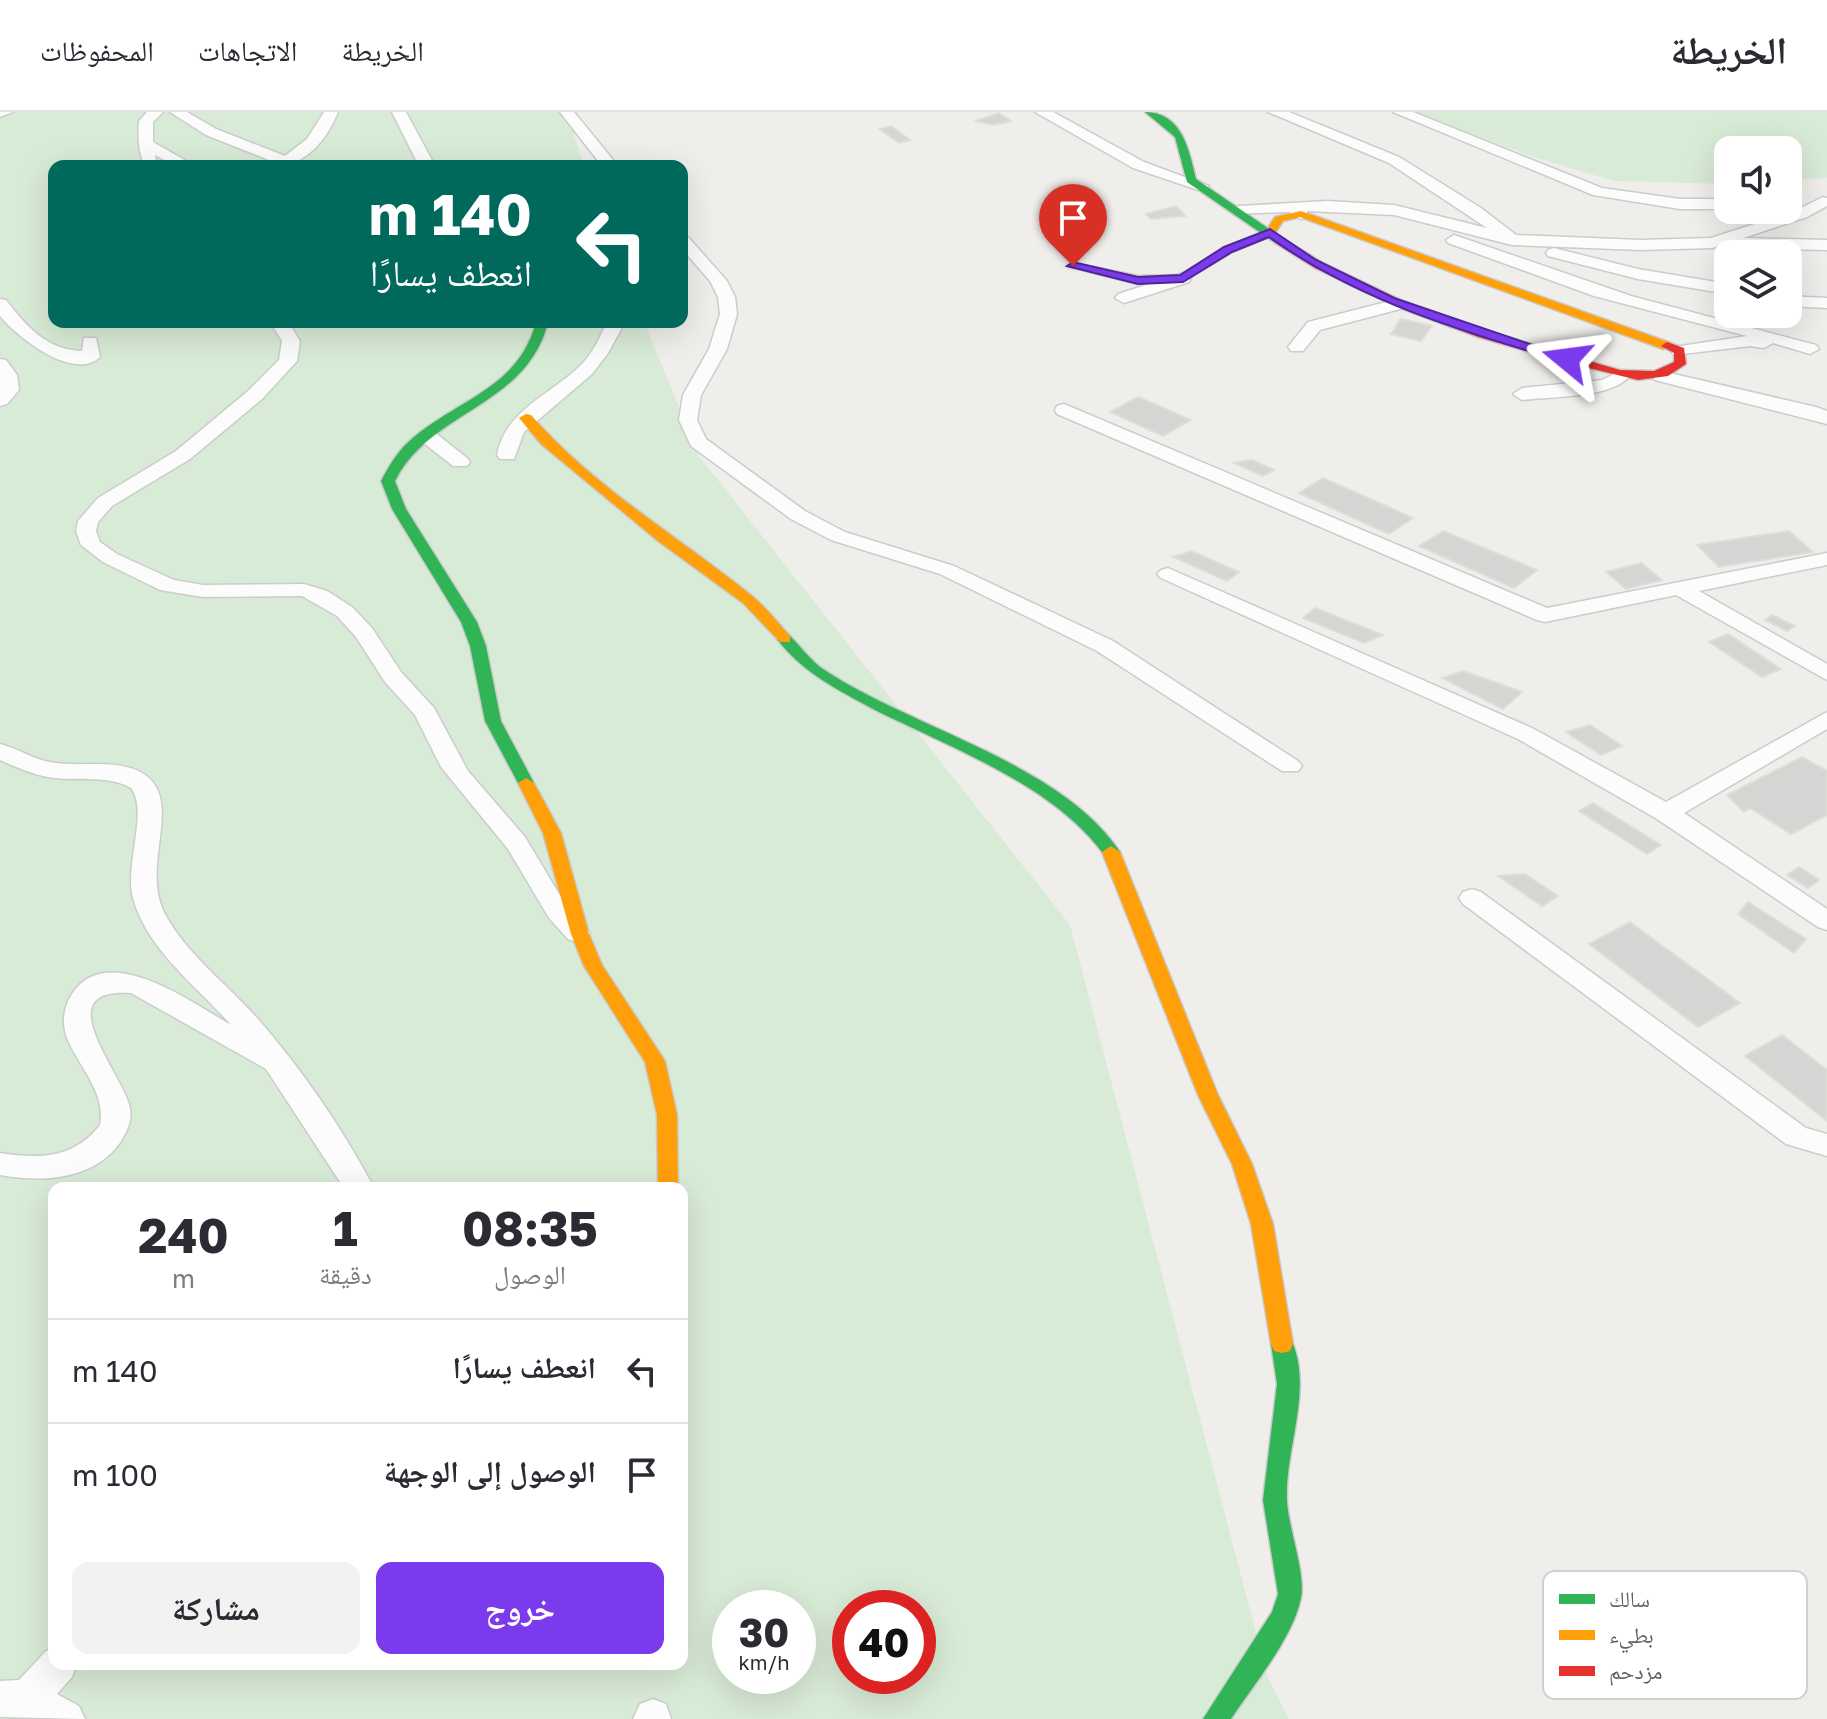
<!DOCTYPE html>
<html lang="ar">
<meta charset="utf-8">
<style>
:root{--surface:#fff;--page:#f2f2f3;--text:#2b2b33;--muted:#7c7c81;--line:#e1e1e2;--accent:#7c3aed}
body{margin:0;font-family:"Golos Text","Noto Naskh Arabic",sans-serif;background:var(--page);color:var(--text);direction:rtl;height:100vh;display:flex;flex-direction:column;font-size:30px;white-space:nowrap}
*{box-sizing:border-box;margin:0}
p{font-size:26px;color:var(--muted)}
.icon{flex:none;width:44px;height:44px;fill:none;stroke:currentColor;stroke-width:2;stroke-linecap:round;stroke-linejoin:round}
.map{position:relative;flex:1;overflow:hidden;direction:ltr}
.details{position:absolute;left:48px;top:1070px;width:640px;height:488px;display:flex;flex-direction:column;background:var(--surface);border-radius:16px;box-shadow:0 8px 32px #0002;direction:rtl}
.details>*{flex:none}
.banner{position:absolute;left:48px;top:48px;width:640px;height:168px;border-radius:16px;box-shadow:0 8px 32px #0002;direction:rtl;background:#00695c;color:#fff;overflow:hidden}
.fabs{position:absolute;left:1714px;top:24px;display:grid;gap:16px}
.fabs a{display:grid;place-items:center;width:88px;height:88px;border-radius:16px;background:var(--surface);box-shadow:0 8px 32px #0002;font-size:40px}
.speed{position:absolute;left:712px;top:1478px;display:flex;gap:16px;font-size:40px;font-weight:700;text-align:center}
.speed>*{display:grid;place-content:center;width:104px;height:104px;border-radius:50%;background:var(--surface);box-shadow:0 8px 32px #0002;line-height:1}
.speed small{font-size:20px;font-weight:400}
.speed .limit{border:12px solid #d22;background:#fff;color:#111}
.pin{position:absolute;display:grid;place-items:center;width:68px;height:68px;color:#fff;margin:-82px -34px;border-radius:50% 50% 50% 0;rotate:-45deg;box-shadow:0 0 8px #0007}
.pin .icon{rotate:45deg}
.me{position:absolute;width:88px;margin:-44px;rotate:286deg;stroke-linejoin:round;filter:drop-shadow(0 0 6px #0008)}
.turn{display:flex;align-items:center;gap:28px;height:168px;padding:0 24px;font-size:36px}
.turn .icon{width:104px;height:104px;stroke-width:2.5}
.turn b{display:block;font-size:56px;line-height:68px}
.eta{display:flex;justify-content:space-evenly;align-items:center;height:136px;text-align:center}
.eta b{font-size:48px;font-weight:700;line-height:56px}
.cta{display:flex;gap:16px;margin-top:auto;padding:16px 24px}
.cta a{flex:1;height:92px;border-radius:16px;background:var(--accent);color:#fff;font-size:32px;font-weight:700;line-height:92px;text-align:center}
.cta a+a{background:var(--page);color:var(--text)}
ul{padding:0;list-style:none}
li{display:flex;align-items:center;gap:24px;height:104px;padding:0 24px;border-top:2px solid var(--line)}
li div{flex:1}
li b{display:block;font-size:30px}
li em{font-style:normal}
header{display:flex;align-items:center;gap:48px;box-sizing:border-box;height:112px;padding:0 40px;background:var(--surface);border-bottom:2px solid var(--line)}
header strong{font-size:38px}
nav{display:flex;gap:44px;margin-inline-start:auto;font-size:28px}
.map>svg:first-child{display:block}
.green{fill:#d8ebd6;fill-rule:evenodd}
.building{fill:#d6d5d3;stroke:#deddd9;stroke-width:2}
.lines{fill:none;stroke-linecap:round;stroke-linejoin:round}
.street-casing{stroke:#cbcccc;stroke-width:3}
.fast-casing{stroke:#cacacb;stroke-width:3}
.slow-casing{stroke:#cacacb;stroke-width:3}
.jam-casing{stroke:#cacacb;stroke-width:3}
.street{fill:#fdfcfc;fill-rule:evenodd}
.fast{fill:#30b455;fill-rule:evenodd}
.slow{fill:#ff9f0a;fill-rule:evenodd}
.jam{fill:#e5322d;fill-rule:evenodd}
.route{fill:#7c3aed;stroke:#51269a;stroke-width:2}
.key{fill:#fff;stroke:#cfd0d2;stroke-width:2}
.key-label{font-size:22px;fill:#5f6368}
</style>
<header>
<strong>الخريطة</strong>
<nav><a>الخريطة</a><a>الاتجاهات</a><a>المحفوظات</a></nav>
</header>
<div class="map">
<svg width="1827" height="1607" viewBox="0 0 1827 1607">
<rect width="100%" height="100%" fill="#efeeea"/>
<path class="green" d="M 0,0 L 567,0 L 584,54 L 54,54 L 54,210 L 644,210 L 699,344 L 1070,813 L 1268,1566 L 1289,1607 L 0,1607 ZM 54,1076 L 682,1076 L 682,1552 L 54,1552 ZM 730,1496 L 798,1496 L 798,1564 L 730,1564 ZM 850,1496 L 918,1496 L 918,1564 L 850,1564 Z
M 1413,0 L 1827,0 L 1827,66 L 1788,68 L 1788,38 L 1728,38 L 1728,72 L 1614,69 L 1537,46 Z"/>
<path class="building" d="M 999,1 L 1011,9 L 993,13 L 976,9 Z
M 891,14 L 910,28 L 899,31 L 880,17 Z
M 1176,94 L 1185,104 L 1151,107 L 1146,102 Z
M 1732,101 L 1762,102 L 1765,107 L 1735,107 Z
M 1401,207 L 1432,214 L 1421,229 L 1391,222 Z
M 1138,285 L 1191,308 L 1163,324 L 1110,300 Z
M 1252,348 L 1274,358 L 1263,364 L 1234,351 Z
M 1323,366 L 1413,406 L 1389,422 L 1299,381 Z
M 1443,419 L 1537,458 L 1514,476 L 1419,434 Z
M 1789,419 L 1813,440 L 1719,455 L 1697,433 Z
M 1191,439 L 1239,460 L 1227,469 L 1173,445 Z
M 1641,451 L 1662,468 L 1626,477 L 1606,460 Z
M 1315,496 L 1383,523 L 1364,531 L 1303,506 Z
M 1772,503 L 1795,514 L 1787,519 L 1765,508 Z
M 1728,522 L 1781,557 L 1762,565 L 1709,530 Z
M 1463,559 L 1522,580 L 1503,597 L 1442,566 Z
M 1590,613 L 1622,634 L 1601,643 L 1566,620 Z
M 1802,645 L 1827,659 L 1827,703 L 1791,722 L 1750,696 L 1744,700 L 1727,683 Z
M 1593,691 L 1661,733 L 1647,742 L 1579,699 Z
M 1799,755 L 1819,768 L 1808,776 L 1787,763 Z
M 1525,762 L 1558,784 L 1542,794 L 1498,764 Z
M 1748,790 L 1806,827 L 1794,841 L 1738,802 Z
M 1630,810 L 1740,891 L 1698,915 L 1589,832 Z
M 1782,923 L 1827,958 L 1827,1009 L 1745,944 Z"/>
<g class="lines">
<defs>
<path id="street" d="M 0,0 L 13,0 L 0,5 Z
M 147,0 L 163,0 L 153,10 L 153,30 L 195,54 L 176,54 L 155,43 L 157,54 L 145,54 C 138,40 138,25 139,9 Z
M 170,0 L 187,0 L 216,17 L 285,44 L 307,27 L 324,0 L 338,0 C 328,25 311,47 284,54 L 206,23 Z
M 392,0 L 406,0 L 435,54 L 419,54 Z
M 560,0 L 574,0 L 618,54 L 602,54 Z
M 1035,0 L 1053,0 L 1144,50 L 1209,74 L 1201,79 L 1133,56 Z
M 1268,0 L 1289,0 L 1399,45 L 1481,96 L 1516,123 L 1641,128 L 1711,126 L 1795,99 L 1823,85 L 1827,86 L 1827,94 L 1807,105 L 1743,126 L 1827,128 L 1827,138 L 1731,136 L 1724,132 L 1712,136 L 1641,138 L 1512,133 L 1394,103 L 1307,99 L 1307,105 L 1301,107 L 1289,100 L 1233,102 L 1233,96 L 1239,94 L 1327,89 L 1394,93 L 1487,116 L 1389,51 Z
M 1393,0 L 1413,0 L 1602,76 L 1680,87 L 1728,87 L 1728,97 L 1680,97 L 1593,83 Z
M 682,123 L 688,125 L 727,169 L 735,185 L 737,202 L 727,237 L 701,283 L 697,308 L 706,327 L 805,399 L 845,420 L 954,454 L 1113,529 L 1298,649 L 1302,654 L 1298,659 L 1282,659 L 1097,539 L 940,462 L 831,428 L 791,407 L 691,334 L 679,308 L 683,283 L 709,237 L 720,202 L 718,185 L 710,169 L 682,137 Z
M 1454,123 L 1631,184 L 1816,233 L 1819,237 L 1810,242 L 1773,231 L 1764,236 L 1750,234 L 1674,243 L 1671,239 L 1674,235 L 1747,224 L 1594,184 L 1448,131 L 1446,128 Z
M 1554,136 L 1638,157 L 1728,172 L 1728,182 L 1638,167 L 1548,144 L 1546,141 L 1548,138 Z
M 1183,161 L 1189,162 L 1191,166 L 1189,170 L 1124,191 L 1115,186 L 1118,182 Z
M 1788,184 L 1827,186 L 1827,196 L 1788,194 Z
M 0,187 L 6,188 C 26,214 47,238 82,239 L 84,226 L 96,226 L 100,245 C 74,270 17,225 0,204 Z
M 1398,187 L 1407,192 L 1404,196 L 1320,218 L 1303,239 L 1291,239 L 1288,235 L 1308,210 Z
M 270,210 L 288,210 L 300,229 L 297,249 L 262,287 L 190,347 L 112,394 L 98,410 L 96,419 L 100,430 L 117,442 L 174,468 L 203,473 L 304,472 L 327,479 L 352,495 L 372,516 L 401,560 L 434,596 L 468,659 L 525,725 L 559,782 L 590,821 L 586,827 L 577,830 L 568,827 L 549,806 L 508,737 L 441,655 L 415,603 L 385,570 L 356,525 L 337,504 L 302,484 L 203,485 L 160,478 L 103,450 L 81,433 L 76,419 L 78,409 L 98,386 L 176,339 L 248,279 L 279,248 L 282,229 Z
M 607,210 L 625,210 L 608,241 L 592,262 L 524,320 L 514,347 L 500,347 L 497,343 C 505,298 552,282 581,253 C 593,241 600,225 607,210 Z
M 0,247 L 6,248 L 17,263 L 19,278 L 7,292 L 0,294 Z
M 1622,258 L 1628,259 L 1631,263 C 1611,287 1552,284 1522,288 L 1513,282 L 1522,276 L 1602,268 Z
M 1661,259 L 1816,295 L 1827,299 L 1827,312 L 1655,268 L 1652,264 L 1655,260 Z
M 1064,292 L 1547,496 L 1827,441 L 1827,453 L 1699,479 L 1827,552 L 1827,568 L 1676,483 L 1545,510 L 1537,508 L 1057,302 L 1055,298 L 1057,294 Z
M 427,318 L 434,320 L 467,346 L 470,350 L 467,354 L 453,354 L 420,328 L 417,324 L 420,320 Z
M 1168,456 L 1534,617 L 1666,690 L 1827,600 L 1827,617 L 1684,701 L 1827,797 L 1827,818 L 1818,815 L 1657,707 L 1518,627 L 1161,466 L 1157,462 L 1161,458 Z
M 0,632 C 16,636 30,645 45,649 C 77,658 125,642 151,668 C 179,698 141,757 165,802 C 187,843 227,872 257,906 C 302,957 342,1016 374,1076 L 344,1076 L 266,957 L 131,881 C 44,875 124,963 130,996 C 132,1008 128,1016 123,1026 C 98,1068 43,1071 0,1063 L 0,1041 C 39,1047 74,1047 100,1013 C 107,980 76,952 66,923 C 62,909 64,894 72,882 C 107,827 194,892 231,913 C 197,874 147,838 133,786 C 124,753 149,699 131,676 C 109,663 80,669 55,666 C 36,664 18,656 0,648 Z
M 1472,777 L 1481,780 L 1806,1016 L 1827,1022 L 1827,1044 L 1786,1032 L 1463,792 L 1459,786 L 1463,780 Z
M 54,1536 L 54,1552 L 77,1552 L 72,1565 L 57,1582 L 79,1594 L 85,1607 L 0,1605 L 0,1569 L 19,1568 L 46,1539 Z
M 653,1587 L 666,1592 L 671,1607 L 633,1607 L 640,1592 Z"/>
<path id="fast" d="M 1145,0 C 1182,0 1189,38 1196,67 L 1285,128 L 1285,132 L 1277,132 L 1187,70 L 1175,25 Z
M 536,210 L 548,210 C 527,295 432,297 395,369 L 406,397 L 477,510 L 486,534 L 501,609 L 534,671 L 526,676 L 518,671 L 485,609 L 470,534 L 461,510 L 392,397 L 381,369 C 390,352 399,337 414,325 C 461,286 519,275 536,210 Z
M 785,522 L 790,524 C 800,534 809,546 820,555 C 907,615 1061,650 1120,740 L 1117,744 L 1105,744 C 1054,673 951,636 875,598 C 838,578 803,561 777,527 Z
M 1282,1223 L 1290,1225 C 1315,1276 1284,1337 1287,1389 C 1288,1415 1306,1462 1301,1486 C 1293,1526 1254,1572 1231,1607 L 1203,1607 L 1272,1500 L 1278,1482 L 1263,1388 L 1277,1272 L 1271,1232 L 1274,1225 Z"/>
<path id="slow" d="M 1301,99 L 1671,231 L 1673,234 L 1663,237 L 1300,105 L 1283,109 L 1274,123 L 1232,140 L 1183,169 L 1138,172 L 1067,154 L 1073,151 L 1138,164 L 1180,163 L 1224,136 L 1266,119 L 1275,105 Z
M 526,302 L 531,303 C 593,375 678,424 752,484 C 766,495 778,511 790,524 L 790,530 L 780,530 L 743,491 L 658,429 L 541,332 L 519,306 Z
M 526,666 L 534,671 L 561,721 L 589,822 L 602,853 L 665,949 L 677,1003 L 678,1076 L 658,1076 L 657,1003 L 645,950 L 584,854 L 571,822 L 543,721 L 518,671 Z
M 1111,734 L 1120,740 L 1218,983 L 1252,1052 L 1273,1112 L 1293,1232 L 1290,1239 L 1282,1241 L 1274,1239 L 1271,1232 L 1251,1112 L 1232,1052 L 1198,983 L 1102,740 Z"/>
<path id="jam" d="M 1277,128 L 1285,128 L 1323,151 L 1403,189 L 1487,219 L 1620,258 L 1654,259 L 1674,250 L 1674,241 L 1661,234 L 1667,230 L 1684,236 L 1686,252 L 1668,264 L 1638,268 L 1564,250 L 1478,225 L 1395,194 L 1315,156 L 1277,132 Z"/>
</defs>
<use href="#street" class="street-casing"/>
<use href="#fast" class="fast-casing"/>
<use href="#slow" class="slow-casing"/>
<use href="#jam" class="jam-casing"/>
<use href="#street" class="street"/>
<use href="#fast" class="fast"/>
<use href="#slow" class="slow"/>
<use href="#jam" class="jam"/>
</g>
<path class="route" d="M 1270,117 L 1316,148 L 1394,186 L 1574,247 L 1563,249 C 1459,219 1358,188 1269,125 L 1232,140 L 1183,170 L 1138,172 L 1067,154 L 1073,150 L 1138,165 L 1180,163 L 1224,135 Z"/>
<rect x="1543" y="1459" width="264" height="128" rx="12" class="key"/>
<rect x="1559" y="1482" width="36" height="10" fill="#30b455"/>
<rect x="1559" y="1518" width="36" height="10" fill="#ff9f0a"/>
<rect x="1559" y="1554" width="36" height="10" fill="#e5322d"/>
<g class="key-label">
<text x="1609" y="1495">سالك</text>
<text x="1609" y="1531">بطيء</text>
<text x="1609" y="1567">مزدحم</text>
</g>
</svg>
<div class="fabs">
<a><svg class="icon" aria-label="sound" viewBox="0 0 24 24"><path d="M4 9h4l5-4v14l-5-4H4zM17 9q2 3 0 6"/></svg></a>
<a><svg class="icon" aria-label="layers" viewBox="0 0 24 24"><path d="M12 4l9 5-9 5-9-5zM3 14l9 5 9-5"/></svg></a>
</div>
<div class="speed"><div>30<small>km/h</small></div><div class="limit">40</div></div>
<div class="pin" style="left:1073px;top:154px;background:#d93025"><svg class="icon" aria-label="arrive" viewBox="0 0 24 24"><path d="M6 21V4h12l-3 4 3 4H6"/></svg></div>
<svg class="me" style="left:1567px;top:247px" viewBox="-20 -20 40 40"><path d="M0-17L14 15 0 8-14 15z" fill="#7c3aed" stroke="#fff" stroke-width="4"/></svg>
<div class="banner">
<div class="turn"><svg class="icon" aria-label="left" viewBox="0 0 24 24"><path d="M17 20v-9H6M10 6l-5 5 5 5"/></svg><div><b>140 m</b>انعطف يسارًا</div></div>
</div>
<section class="details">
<div class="eta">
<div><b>08:35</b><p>الوصول</p></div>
<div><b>1</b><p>دقيقة</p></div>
<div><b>240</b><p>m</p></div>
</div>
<ul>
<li><svg class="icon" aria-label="left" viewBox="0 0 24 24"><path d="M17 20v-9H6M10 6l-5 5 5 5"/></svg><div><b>انعطف يسارًا</b></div><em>140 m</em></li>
<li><svg class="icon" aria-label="arrive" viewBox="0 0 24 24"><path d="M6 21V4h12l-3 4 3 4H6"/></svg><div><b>الوصول إلى الوجهة</b></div><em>100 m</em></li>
</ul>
<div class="cta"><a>خروج</a><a>مشاركة</a></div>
</section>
</div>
